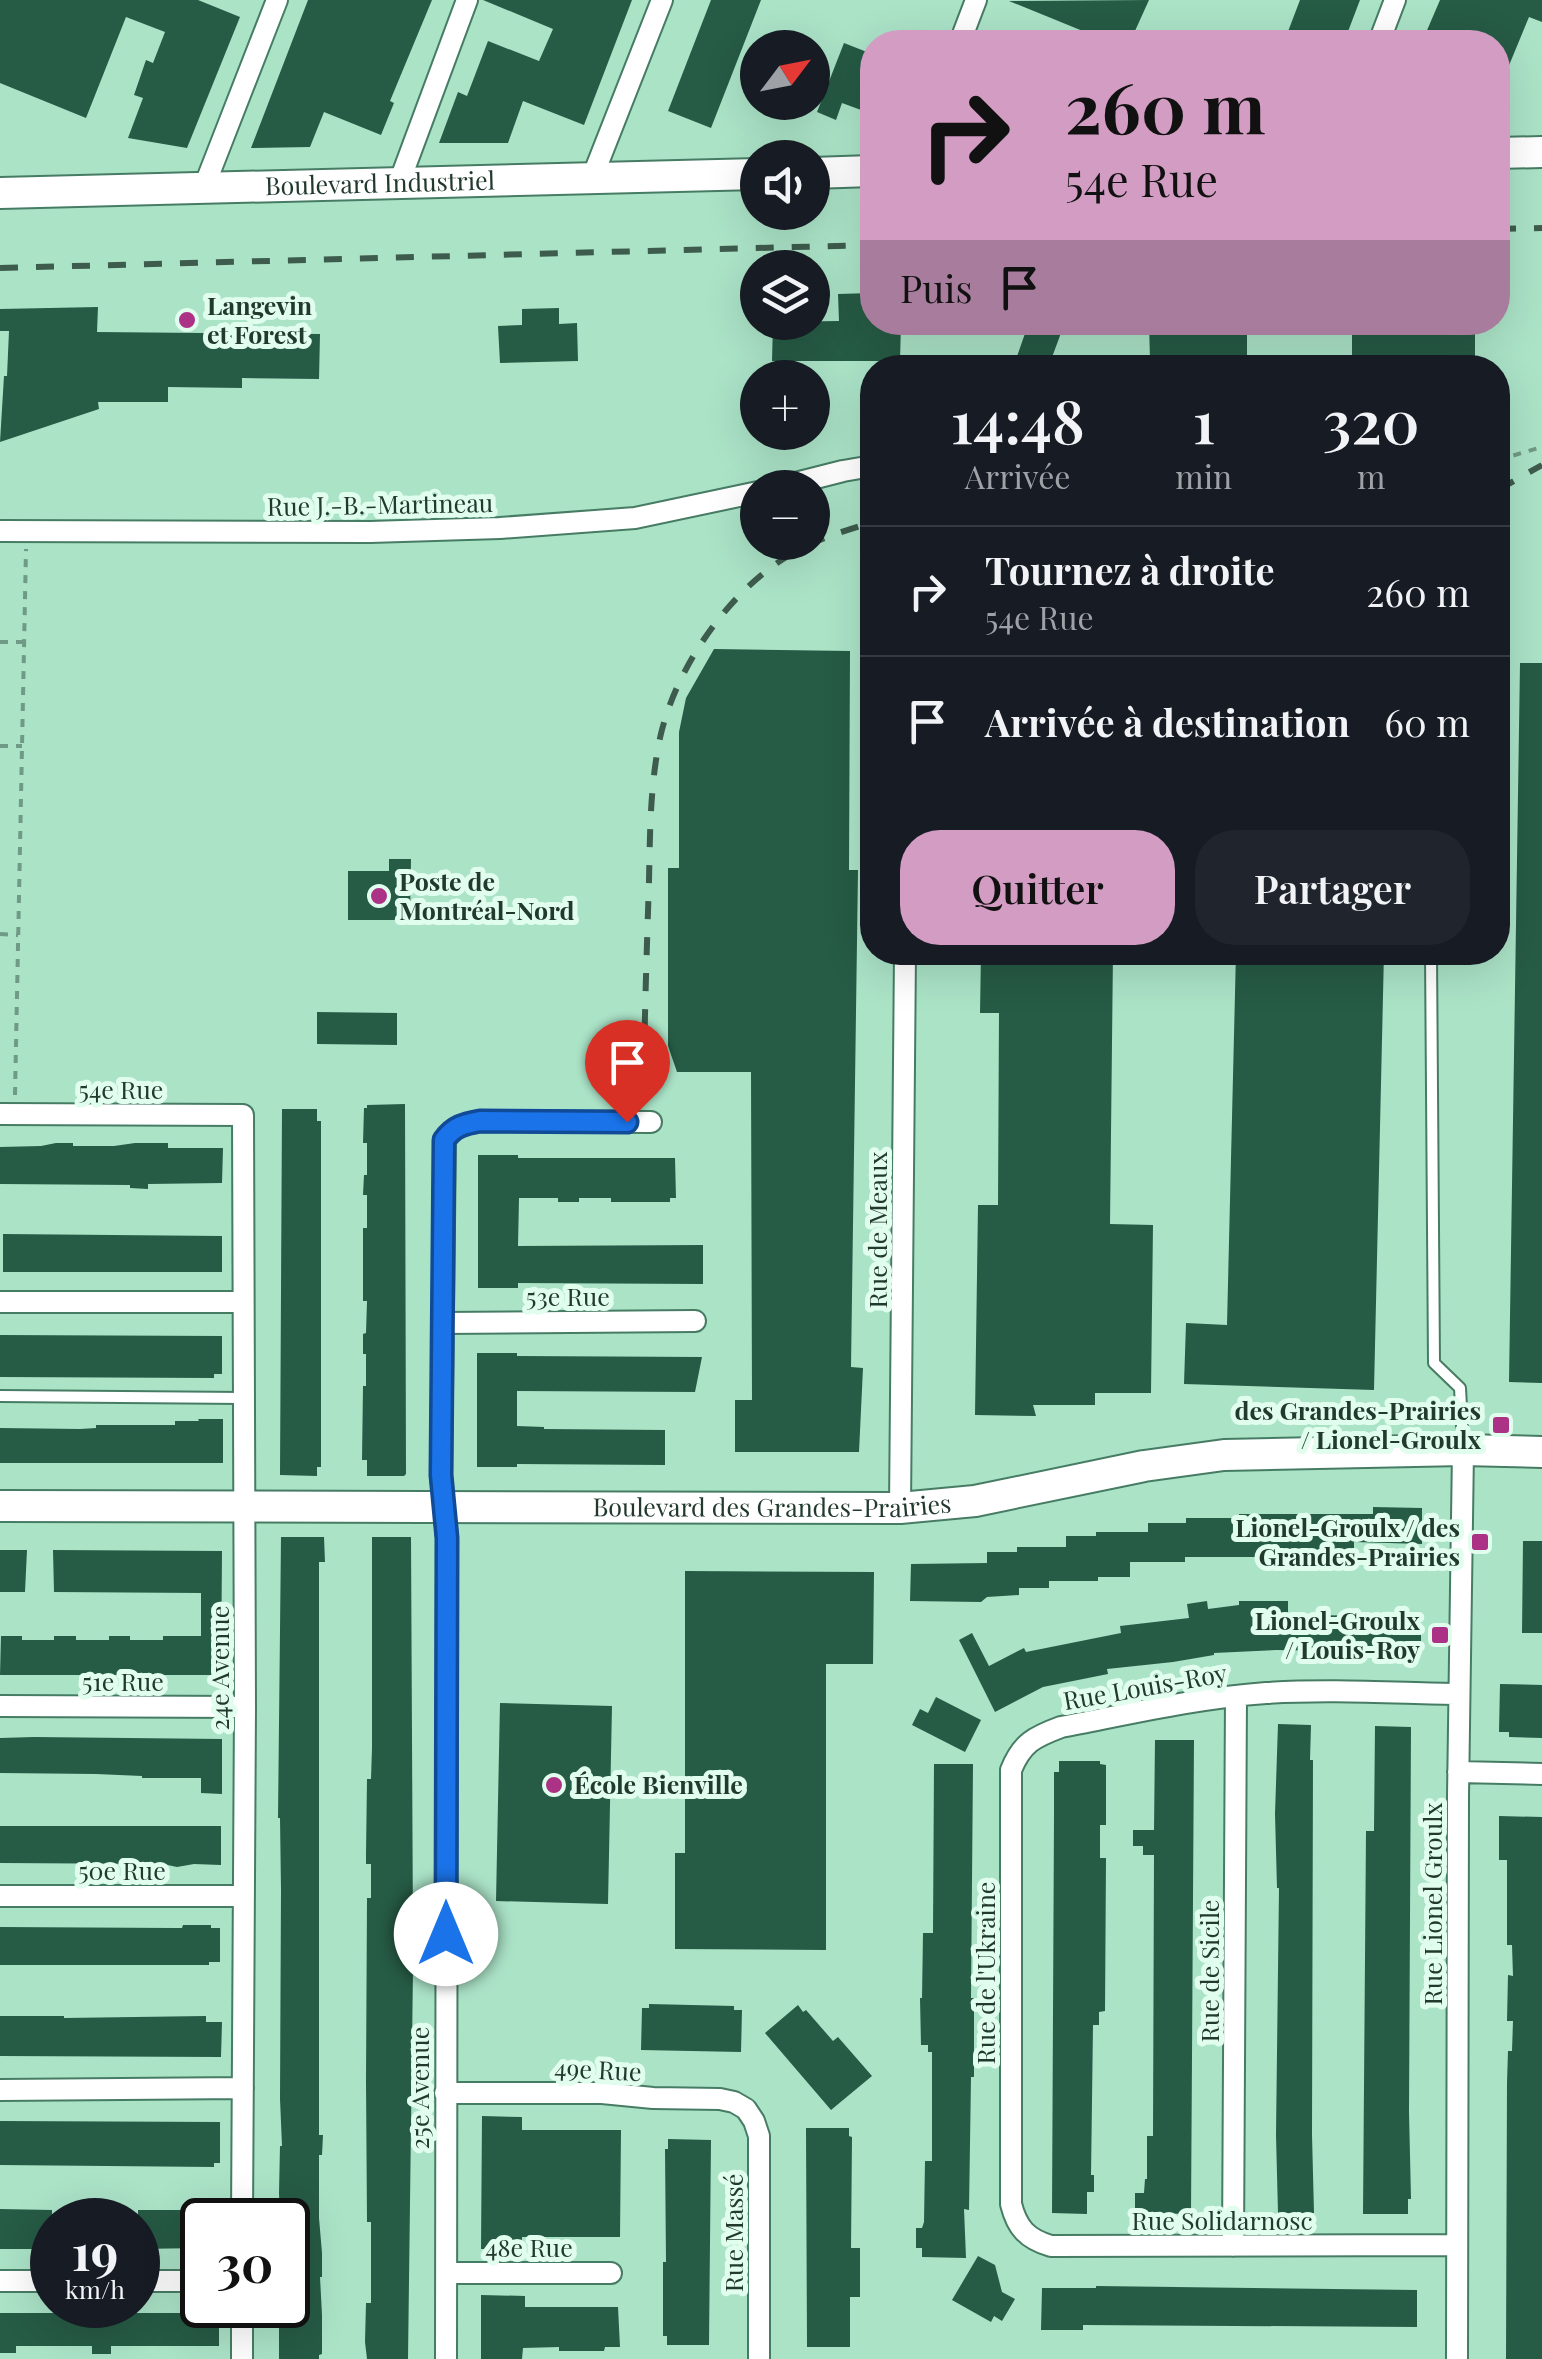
<!DOCTYPE html>
<html lang="fr">
<meta charset="utf-8">
<style>
:root{--surface:#171b24;--page:#20242c;--text:#f1f3f6;--muted:#9ea1a6;--line:#363941;--accent:#d29cc3}
body{margin:0;font-family:"Playfair Display",serif;background:var(--page);color:var(--text);height:100vh;display:flex;flex-direction:column;font-size:38px;white-space:nowrap}
*{box-sizing:border-box;margin:0}
p{font-size:32px;color:var(--muted)}
.icon{flex:none;width:55px;height:55px;fill:none;stroke:currentColor;stroke-width:2;stroke-linecap:round;stroke-linejoin:round}
.map{position:relative;flex:1;overflow:hidden}
.panel{position:absolute;left:860px;top:355px;width:650px;height:610px;display:flex;flex-direction:column;background:var(--surface);border-radius:40px;box-shadow:0 10px 40px #0002}
.panel>*{flex:none}
.hud{position:absolute;left:860px;top:30px;width:650px;height:305px;border-radius:40px;box-shadow:0 10px 40px #0002;background:#d29cc3;color:#111;overflow:hidden}
.needle{width:65px;rotate:58deg}
.fabs{position:absolute;left:740px;top:30px;display:grid;gap:20px}
.fabs a{display:grid;place-items:center;width:90px;height:90px;border-radius:50%;background:var(--surface);box-shadow:0 10px 40px #0002;font-size:50px}
.speed{position:absolute;left:30px;top:2198px;display:flex;gap:20px;font-size:50px;font-weight:700;text-align:center}
.speed>*{display:grid;place-content:center;width:130px;height:130px;border-radius:50%;background:var(--surface);box-shadow:0 10px 40px #0002;line-height:1}
.speed small{font-size:25px;font-weight:400}
.speed .limit{border:5px solid #111;border-radius:15px;background:#fff;color:#111}
.pin{position:absolute;display:grid;place-items:center;width:85px;height:85px;color:#fff;margin:-102px -42px;border-radius:50% 50% 50% 0;rotate:-45deg;box-shadow:0 0 10px #0007}
.pin .icon{rotate:45deg}
.me{position:absolute;width:110px;margin:-55px;rotate:0deg;stroke-linejoin:round;filter:drop-shadow(0 0 8px #0008)}
.turn{display:flex;align-items:center;gap:35px;height:210px;padding:0 40px;font-size:45px}
.turn .icon{width:130px;height:130px;stroke-width:2.5}
.turn b{display:block;font-size:70px;line-height:85px}
.then{display:flex;align-items:center;height:95px;padding:0 40px;background:#0003;gap:20px;font-size:38px}
.eta{display:flex;justify-content:space-evenly;align-items:center;height:170px;text-align:center}
.eta b{font-size:60px;font-weight:600;line-height:70px}
.button{display:flex;gap:20px;margin-top:auto;padding:20px 40px}
.button a{flex:1;height:115px;border-radius:40px;background:var(--accent);color:#111;font-size:40px;font-weight:600;line-height:115px;text-align:center}
.button a+a{background:var(--page);color:var(--text)}
ul{padding:0;list-style:none}
li{display:flex;align-items:center;gap:30px;height:130px;padding:0 40px;border-top:2px solid var(--line)}
li div{flex:1}
li b{display:block;font-size:38px}
li em{font-style:normal}
.map>svg:first-child{display:block}
.building{fill:#265b45}
.lines{fill:none;stroke-linecap:round;stroke-linejoin:round}
.lane-casing{stroke:#477c64;stroke-width:14}
.street-casing{stroke:#477c64;stroke-width:24}
.secondary-casing{stroke:#477c64;stroke-width:34}
.path{stroke:#709a85;stroke-width:4;stroke-dasharray:8 8;stroke-linecap:butt}
.lane{stroke:#fff;stroke-width:10}
.street{stroke:#fff;stroke-width:20}
.secondary{stroke:#fff;stroke-width:30}
.rail{stroke:#3e5c4d;stroke-width:6;stroke-dasharray:18 18;stroke-linecap:butt}
.route-casing{stroke:#114b97;stroke-width:25}
.route{stroke:#1a73e8;stroke-width:18}
.poi-dot{fill:#ac3285;stroke:#e1fdee;stroke-width:4}
.labels{text-anchor:middle;stroke-width:10;stroke-linejoin:round;paint-order:stroke}
.street-label{font-size:25px;fill:#22392e;stroke:#e1fdee}
.poi-label{font-size:25px;font-weight:bold;fill:#22392e;stroke:#e1fdee;text-anchor:start}
</style>
<div class="map">
<svg width="1542" height="2359" viewBox="0 0 1542 2359">
<rect width="100%" height="100%" fill="#abe3c7"/>
<path class="building" d="M 0,0 L 198,0 L 240,17 L 187,148 L 128,138 L 143,98 L 134,95 L 146,60 L 153,63 L 165,32 L 126,17 L 86,118 L 0,83 Z
M 308,0 L 432,0 L 390,101 L 394,103 L 381,135 L 324,112 L 310,147 L 251,148 Z
M 483,0 L 632,0 L 584,125 L 523,101 L 508,143 L 439,143 L 458,92 L 467,96 L 488,41 L 539,61 L 553,29 Z
M 711,0 L 761,0 L 711,128 L 668,111 Z
M 1149,0 L 1130,42 L 1092,42 L 1095,36 L 1009,1 Z
M 1300,0 L 1360,0 L 1344,42 L 1284,42 Z
M 1440,0 L 1542,0 L 1542,22 L 1529,17 L 1498,92 L 1498,42 L 1422,42 Z
M 844,43 L 872,54 L 872,114 L 842,103 L 836,120 L 817,112 Z
M 872,293 L 872,322 L 901,322 L 900,361 L 772,361 L 773,322 L 839,321 L 838,294 Z
M 98,307 L 97,332 L 320,334 L 319,379 L 242,378 L 242,388 L 168,387 L 168,402 L 98,402 L 99,409 L 0,442 L 4,376 L 7,376 L 9,331 L 0,331 L 0,309 Z
M 559,308 L 559,324 L 577,323 L 578,361 L 500,363 L 498,326 L 522,325 L 522,309 Z
M 1029,322 L 1061,333 L 1048,368 L 1031,368 L 1015,362 Z
M 1149,322 L 1247,322 L 1247,359 L 1150,360 Z
M 1352,322 L 1475,322 L 1475,359 L 1352,359 Z
M 714,649 L 850,651 L 849,870 L 858,870 L 851,1367 L 863,1368 L 859,1452 L 735,1452 L 735,1400 L 752,1400 L 751,1072 L 677,1072 L 668,1046 L 668,868 L 679,868 L 679,732 L 686,698 Z
M 1520,663 L 1542,663 L 1542,1383 L 1509,1382 Z
M 389,859 L 411,859 L 410,920 L 348,920 L 348,871 L 389,871 Z
M 981,952 L 1113,952 L 1110,1224 L 1153,1225 L 1151,1393 L 1095,1393 L 1095,1405 L 1033,1405 L 1036,1416 L 975,1415 L 978,1205 L 998,1205 L 999,1013 L 980,1013 Z
M 1236,952 L 1384,952 L 1374,1390 L 1184,1384 L 1186,1323 L 1227,1325 Z
M 317,1012 L 397,1013 L 397,1045 L 317,1044 Z
M 405,1104 L 406,1474 L 404,1476 L 367,1476 L 367,1460 L 362,1460 L 363,1386 L 366,1386 L 366,1354 L 363,1354 L 363,1334 L 366,1333 L 367,1301 L 363,1301 L 363,1228 L 367,1228 L 367,1195 L 363,1195 L 364,1175 L 367,1175 L 367,1143 L 363,1143 L 364,1108 L 367,1108 L 367,1105 Z
M 282,1109 L 317,1109 L 317,1121 L 321,1121 L 321,1467 L 317,1467 L 317,1476 L 280,1475 Z
M 56,1143 L 73,1143 L 73,1146 L 114,1146 L 135,1143 L 168,1143 L 168,1148 L 223,1148 L 222,1183 L 148,1184 L 148,1189 L 130,1188 L 130,1185 L 0,1184 L 0,1147 L 41,1146 Z
M 478,1155 L 518,1155 L 518,1158 L 675,1158 L 676,1198 L 670,1198 L 670,1202 L 611,1202 L 611,1198 L 579,1198 L 579,1202 L 558,1202 L 558,1198 L 519,1198 L 518,1246 L 703,1245 L 703,1284 L 518,1283 L 518,1288 L 478,1288 Z
M 3,1234 L 222,1236 L 222,1272 L 3,1272 Z
M 0,1335 L 222,1336 L 222,1374 L 214,1374 L 214,1378 L 0,1377 Z
M 477,1353 L 517,1353 L 517,1356 L 702,1357 L 695,1392 L 517,1391 L 517,1426 L 544,1427 L 544,1429 L 665,1430 L 665,1465 L 517,1464 L 517,1467 L 477,1467 Z
M 198,1419 L 223,1419 L 223,1463 L 0,1463 L 0,1428 L 80,1429 L 96,1428 L 96,1425 L 175,1425 L 175,1421 L 199,1421 Z
M 1373,1507 L 1422,1508 L 1422,1544 L 1354,1542 L 1354,1557 L 1185,1557 L 1185,1562 L 1130,1562 L 1130,1577 L 1098,1577 L 1098,1581 L 1049,1581 L 1049,1588 L 1019,1588 L 1019,1595 L 987,1597 L 981,1602 L 910,1601 L 911,1564 L 987,1563 L 987,1552 L 1017,1552 L 1017,1547 L 1066,1547 L 1066,1536 L 1096,1536 L 1096,1532 L 1148,1532 L 1148,1523 L 1186,1523 L 1186,1518 L 1239,1518 L 1239,1514 L 1373,1514 Z
M 281,1537 L 324,1537 L 325,1562 L 319,1562 L 319,2135 L 323,2135 L 322,2155 L 319,2155 L 319,2218 L 322,2253 L 322,2277 L 320,2277 L 322,2315 L 322,2354 L 319,2355 L 319,2359 L 279,2359 L 279,2305 L 288,2305 L 288,2220 L 280,2220 L 279,2193 L 280,2146 L 282,2146 L 280,2099 L 281,1890 L 280,1818 L 278,1818 Z
M 372,1537 L 411,1537 L 413,1938 L 410,1969 L 413,1969 L 408,2359 L 367,2359 L 365,2342 L 366,2303 L 371,2303 L 371,2222 L 367,2222 L 366,2081 L 367,1898 L 371,1898 L 371,1864 L 366,1864 L 366,1854 L 367,1779 L 371,1779 L 372,1748 Z
M 1523,1541 L 1542,1541 L 1542,1633 L 1522,1633 Z
M 0,1550 L 27,1550 L 25,1592 L 0,1592 Z
M 53,1550 L 222,1551 L 221,1675 L 0,1675 L 1,1636 L 22,1636 L 22,1640 L 54,1640 L 54,1636 L 76,1636 L 76,1640 L 109,1640 L 109,1636 L 130,1636 L 130,1640 L 163,1640 L 163,1636 L 201,1636 L 201,1593 L 54,1592 Z
M 685,1571 L 874,1572 L 873,1664 L 826,1664 L 826,1950 L 675,1949 L 675,1853 L 685,1853 Z
M 1207,1601 L 1208,1609 L 1239,1605 L 1239,1601 L 1288,1601 L 1288,1615 L 1421,1616 L 1421,1653 L 1277,1650 L 1214,1653 L 1214,1655 L 1173,1662 L 1107,1669 L 1108,1674 L 1043,1687 L 995,1712 L 959,1640 L 972,1633 L 989,1666 L 1024,1648 L 1026,1652 L 1121,1633 L 1120,1626 L 1189,1618 L 1187,1604 Z
M 1500,1684 L 1542,1685 L 1542,1738 L 1509,1737 L 1509,1732 L 1499,1732 Z
M 936,1697 L 981,1720 L 965,1752 L 912,1725 L 920,1709 L 928,1713 Z
M 500,1703 L 612,1706 L 608,1904 L 496,1901 Z
M 1278,1724 L 1311,1725 L 1310,1760 L 1313,1760 L 1312,2135 L 1314,2213 L 1278,2213 L 1276,2135 L 1279,1888 L 1277,1888 L 1275,1814 Z
M 1375,1726 L 1411,1727 L 1409,2112 L 1411,2199 L 1408,2199 L 1408,2214 L 1363,2214 L 1366,1831 L 1374,1831 Z
M 34,1737 L 222,1739 L 222,1794 L 201,1793 L 201,1778 L 142,1778 L 142,1776 L 96,1774 L 0,1773 L 0,1738 Z
M 1155,1740 L 1194,1740 L 1191,2214 L 1135,2213 L 1135,2193 L 1144,2193 L 1145,2179 L 1147,2179 L 1147,2136 L 1153,2136 L 1154,1855 L 1143,1855 L 1143,1846 L 1133,1846 L 1133,1830 L 1154,1830 Z
M 1059,1761 L 1100,1761 L 1100,1764 L 1106,1765 L 1106,1825 L 1100,1825 L 1100,1858 L 1106,1858 L 1105,2011 L 1099,2012 L 1099,2025 L 1093,2025 L 1091,2175 L 1094,2175 L 1094,2192 L 1087,2192 L 1087,2214 L 1052,2213 L 1054,1815 L 1054,1772 L 1059,1772 Z
M 934,1764 L 973,1764 L 971,1998 L 974,1998 L 974,2077 L 971,2077 L 969,2210 L 964,2209 L 966,2258 L 922,2257 L 922,2248 L 916,2248 L 916,2228 L 922,2228 L 924,2222 L 925,2161 L 932,2161 L 932,2052 L 928,2052 L 928,2045 L 921,2045 L 920,1998 L 922,1998 L 923,1933 L 933,1933 Z
M 1499,1816 L 1542,1817 L 1542,2359 L 1506,2359 L 1507,2083 L 1508,2051 L 1512,2051 L 1513,2021 L 1507,2021 L 1508,1975 L 1513,1976 L 1512,1945 L 1507,1945 L 1507,1860 L 1499,1860 Z
M 0,1826 L 221,1826 L 221,1865 L 194,1864 L 177,1867 L 163,1864 L 0,1863 Z
M 183,1925 L 211,1925 L 211,1928 L 220,1928 L 220,1962 L 209,1962 L 209,1965 L 0,1965 L 0,1927 L 174,1928 L 182,1928 Z
M 649,2004 L 734,2006 L 734,2010 L 742,2010 L 741,2052 L 641,2050 L 642,2008 L 649,2008 Z
M 798,2005 L 803,2012 L 806,2010 L 833,2041 L 838,2037 L 872,2076 L 831,2110 L 765,2033 Z
M 0,2016 L 64,2016 L 64,2018 L 206,2016 L 206,2022 L 222,2022 L 221,2057 L 0,2056 Z
M 482,2116 L 522,2117 L 522,2130 L 621,2130 L 620,2237 L 522,2237 L 522,2249 L 481,2249 Z
M 0,2121 L 220,2122 L 220,2163 L 214,2163 L 214,2167 L 0,2165 Z
M 806,2128 L 849,2128 L 849,2136 L 852,2137 L 851,2248 L 860,2248 L 860,2297 L 850,2297 L 850,2347 L 807,2347 Z
M 668,2139 L 711,2140 L 709,2345 L 667,2345 L 667,2336 L 663,2336 L 663,2262 L 666,2262 L 665,2149 L 668,2149 Z
M 0,2209 L 52,2210 L 52,2249 L 0,2249 Z
M 138,2210 L 202,2210 L 202,2248 L 138,2249 Z
M 978,2256 L 995,2265 L 1002,2292 L 1015,2299 L 1002,2321 L 994,2316 L 991,2322 L 952,2300 Z
M 1096,2286 L 1417,2290 L 1417,2327 L 1083,2325 L 1083,2330 L 1041,2330 L 1042,2288 L 1096,2288 Z
M 481,2295 L 525,2296 L 525,2307 L 618,2307 L 620,2347 L 605,2347 L 604,2351 L 559,2351 L 559,2347 L 523,2348 L 522,2359 L 481,2359 Z
M 0,2313 L 219,2313 L 219,2346 L 111,2346 L 111,2354 L 92,2354 L 92,2346 L 16,2346 L 16,2353 L 0,2353 Z"/>
<g class="lines">
<defs>
<path id="lane" d="M 1431,952 L 1434,1363 L 1460,1388 L 1463,1444
M 0,1396 L 244,1398"/>
<path id="street" d="M 960,42 L 976,0
M 1379,42 L 1395,0
M 592,178 L 662,0
M 399,183 L 467,0
M 204,187 L 277,0
M 776,488 L 843,471 L 872,466
M 0,531 L 370,532 L 500,528 L 635,518 L 758,492
M 0,1114 L 243,1115 L 245,1707 L 242,2220
M 0,1302 L 243,1302
M 442,1323 L 695,1321
M 900,1508 L 905,952
M 0,1706 L 245,1707
M 1458,1772 L 1542,1774
M 0,1896 L 244,1896
M 0,2090 L 243,2088
M 445,2093 L 602,2093 L 653,2098 L 720,2099 L 734,2102 L 746,2109 L 754,2121 L 759,2136 L 759,2359
M 1457,2245 L 1051,2246 C 1027,2239 1017,2228 1011,2204 L 1011,1770 C 1022,1743 1034,1737 1061,1727 C 1129,1714 1197,1698 1266,1693 C 1330,1689 1395,1693 1459,1694
M 1233,2246 L 1236,1696
M 447,2273 L 611,2273
M 0,2281 L 52,2281
M 138,2281 L 202,2281
M 242,2359 L 242,2305
M 446,2359 L 447,1538 L 441,1475 L 445,1140 C 454,1126 464,1124 480,1121 L 651,1122
M 1457,2359 L 1458,1796 L 1463,1450"/>
<g id="secondary">
<path d="M 1498,153 L 1542,152"/>
<path d="M 812,173 L 872,171"/>
<path id="s1" d="M 0,193 L 758,174"/>
<path id="s2" d="M 0,1506 L 900,1508 L 975,1501 L 1144,1466 L 1224,1455 L 1463,1450 L 1542,1452"/>
</g>
</defs>
<use href="#lane" class="lane-casing"/>
<use href="#street" class="street-casing"/>
<use href="#secondary" class="secondary-casing"/>
<path class="path" d="M 1498,460 L 1542,447
M 0,642 L 24,642
M 0,746 L 22,746
M 0,934 L 18,935
M 15,1095 L 26,549"/>
<use href="#lane" class="lane"/>
<use href="#street" class="street"/>
<use href="#secondary" class="secondary"/>
<path class="rail" d="M 1498,229 L 1542,228
M 0,268 L 872,245
M 1498,490 L 1542,465
M 644,1063 C 645,1003 647,942 649,881 C 650,833 650,785 660,738 C 675,669 728,592 788,556 C 814,539 843,532 872,522"/>
</g>
<g class="lines">
<defs>
<path id="route" d="M 446,1934 L 447,1538 L 441,1475 L 444,1140 C 454,1126 464,1124 480,1121 L 627,1122"/>
</defs>
<use href="#route" class="route-casing"/>
<use href="#route" class="route"/>
</g>
<g class="poi-dot">
<circle cx="187" cy="320" r="10"/>
<circle cx="379" cy="896" r="10"/>
<rect x="1491" y="1415" width="20" height="20" rx="5"/>
<rect x="1470" y="1532" width="20" height="20" rx="5"/>
<rect x="1430" y="1625" width="20" height="20" rx="5"/>
<circle cx="554" cy="1785" r="10"/>
</g>
<g class="labels">
<g class="street-label">
<text dy="9" stroke="none"><textPath href="#s1" startOffset="380">Boulevard Industriel</textPath></text>
<text transform="translate(380 505) rotate(-1)" y="9">Rue J.-B.-Martineau</text>
<text x="121" y="1099">54e Rue</text>
<text transform="translate(878 1230) rotate(-90)" y="9">Rue de Meaux</text>
<text x="568" y="1306">53e Rue</text>
<text dy="9" stroke="none"><textPath href="#s2" startOffset="772">Boulevard des Grandes-Prairies</textPath></text>
<text transform="translate(220 1668) rotate(-90)" y="9">24e Avenue</text>
<text x="123" y="1691">51e Rue</text>
<text transform="translate(1145 1687) rotate(-10)" y="9">Rue Louis-Roy</text>
<text x="122" y="1880">50e Rue</text>
<text transform="translate(1433 1904) rotate(-90)" y="9">Rue Lionel Groulx</text>
<text transform="translate(1210 1971) rotate(-90)" y="9">Rue de Sicile</text>
<text transform="translate(986 1973) rotate(-90)" y="9">Rue de l'Ukraine</text>
<text transform="translate(598 2070) rotate(3)" y="9">49e Rue</text>
<text transform="translate(420 2088) rotate(-90)" y="9">25e Avenue</text>
<text x="1222" y="2230">Rue Solidarnosc</text>
<text transform="translate(734 2233) rotate(-90)" y="9">Rue Massé</text>
<text x="529" y="2257">48e Rue</text>
</g>
<g class="poi-label">
<text x="207" y="315">Langevin<tspan x="207" dy="29">et Forest</tspan></text>
<text x="399" y="891">Poste de<tspan x="399" dy="29">Montréal-Nord</tspan></text>
<text x="1481" y="1420" text-anchor="end">des Grandes-Prairies<tspan x="1481" dy="29">/ Lionel-Groulx</tspan></text>
<text x="1460" y="1537" text-anchor="end">Lionel-Groulx / des<tspan x="1460" dy="29">Grandes-Prairies</tspan></text>
<text x="1420" y="1630" text-anchor="end">Lionel-Groulx<tspan x="1420" dy="29">/ Louis-Roy</tspan></text>
<text x="574" y="1794">École Bienville</text>
</g>
</g>
</svg>
<div class="fabs">
<a><svg class="needle" viewBox="-14 -14 28 28"><path d="M0-13l5 13h-10z" fill="#e53935"/><path d="M0 13l5-13h-10z" fill="#9ea1a6"/></svg></a>
<a><svg class="icon" aria-label="sound" viewBox="0 0 24 24"><path d="M4 9h4l5-4v14l-5-4H4zM17 9q2 3 0 6"/></svg></a>
<a><svg class="icon" aria-label="layers" viewBox="0 0 24 24"><path d="M12 4l9 5-9 5-9-5zM3 14l9 5 9-5"/></svg></a>
<a>+</a>
<a>−</a>
</div>
<div class="speed"><div>19<small>km/h</small></div><div class="limit">30</div></div>
<div class="pin" style="left:627px;top:1122px;background:#d93025"><svg class="icon" aria-label="arrive" viewBox="0 0 24 24"><path d="M6 21V4h12l-3 4 3 4H6"/></svg></div>
<svg class="me" style="left:446px;top:1934px" viewBox="-20 -20 40 40"><circle r="19" fill="#fff"/><path d="M0-13L10 11 0 6-10 11z" fill="#1a73e8"/></svg>
<div class="hud">
<div class="turn"><svg class="icon" aria-label="right" viewBox="0 0 24 24"><path d="M7 20v-9h11M14 6l5 5-5 5"/></svg><div><b>260 m</b>54e Rue</div></div>
<div class="then">Puis<svg class="icon" aria-label="arrive" viewBox="0 0 24 24"><path d="M6 21V4h12l-3 4 3 4H6"/></svg></div>
</div>
<section class="panel">
<div class="eta">
<div><b>14:48</b><p>Arrivée</p></div>
<div><b>1</b><p>min</p></div>
<div><b>320</b><p>m</p></div>
</div>
<ul>
<li><svg class="icon" aria-label="right" viewBox="0 0 24 24"><path d="M7 20v-9h11M14 6l5 5-5 5"/></svg><div><b>Tournez à droite</b><p>54e Rue</p></div><em>260 m</em></li>
<li><svg class="icon" aria-label="arrive" viewBox="0 0 24 24"><path d="M6 21V4h12l-3 4 3 4H6"/></svg><div><b>Arrivée à destination</b></div><em>60 m</em></li>
</ul>
<div class="button"><a>Quitter</a><a>Partager</a></div>
</section>
</div>
